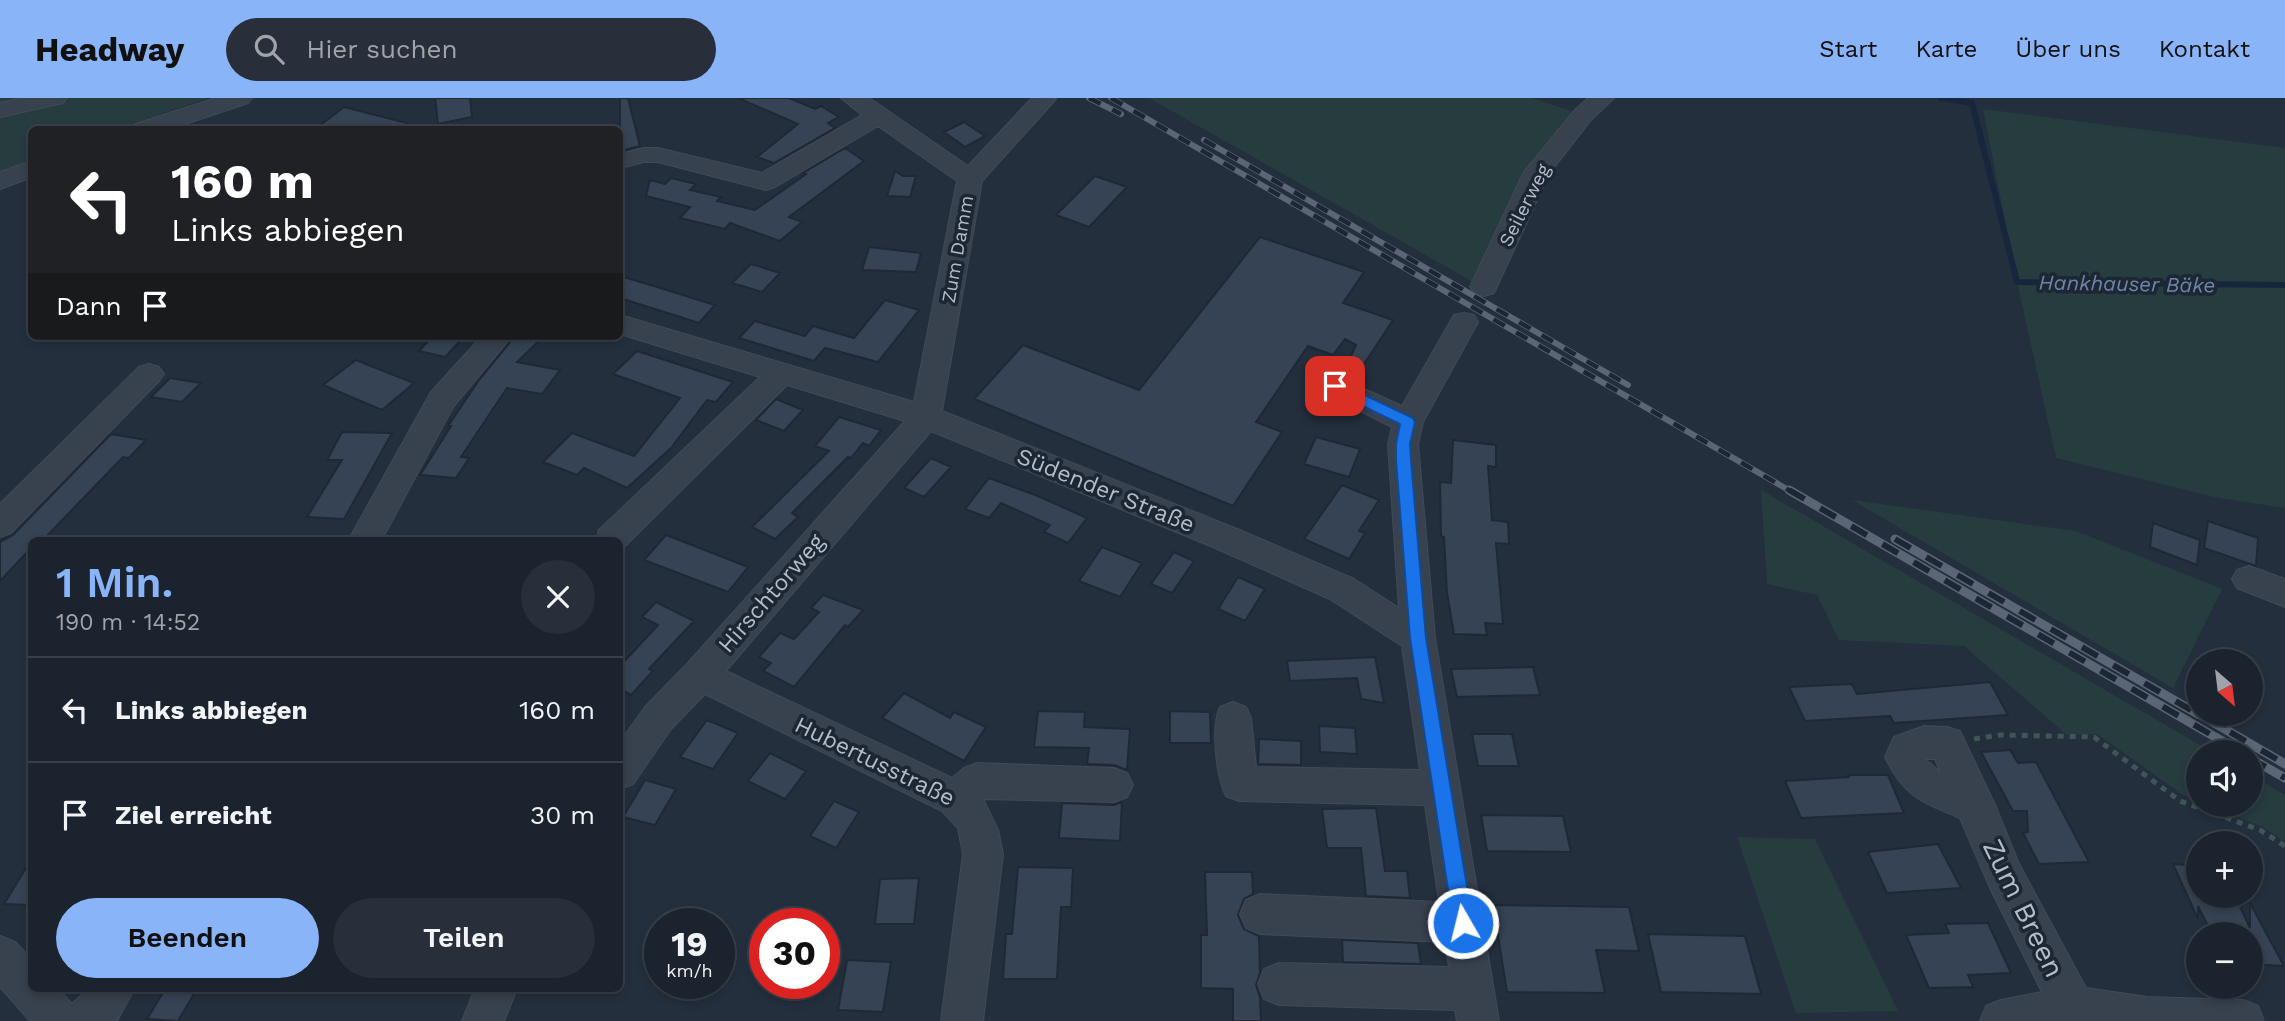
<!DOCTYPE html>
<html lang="de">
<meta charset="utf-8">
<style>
:root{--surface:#1b232e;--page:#282f3a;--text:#f1f3f6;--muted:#a0a4aa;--line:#39404a;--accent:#8ab4f8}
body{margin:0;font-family:"Work Sans",sans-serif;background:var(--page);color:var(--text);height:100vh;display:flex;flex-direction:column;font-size:26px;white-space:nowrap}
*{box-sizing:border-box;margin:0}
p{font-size:23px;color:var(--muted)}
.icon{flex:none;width:38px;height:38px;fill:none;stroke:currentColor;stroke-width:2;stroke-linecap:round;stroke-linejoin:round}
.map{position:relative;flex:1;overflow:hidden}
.details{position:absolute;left:28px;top:439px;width:595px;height:455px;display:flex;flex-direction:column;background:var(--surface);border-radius:10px;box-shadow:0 4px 10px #0003,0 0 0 2px var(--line)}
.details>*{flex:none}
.guide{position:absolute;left:28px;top:28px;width:595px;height:214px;border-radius:10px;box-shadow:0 4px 10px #0003,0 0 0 2px var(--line);background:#202124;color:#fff;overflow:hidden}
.needle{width:46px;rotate:152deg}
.controls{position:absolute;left:2186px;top:551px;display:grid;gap:14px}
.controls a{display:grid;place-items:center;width:77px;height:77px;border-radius:50%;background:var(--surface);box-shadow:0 4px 10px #0003,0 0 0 2px var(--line);font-size:35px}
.speed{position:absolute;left:644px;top:810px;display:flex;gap:14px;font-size:35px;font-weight:700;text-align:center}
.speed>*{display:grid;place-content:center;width:91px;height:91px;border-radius:50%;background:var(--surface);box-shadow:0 4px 10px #0003,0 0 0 2px var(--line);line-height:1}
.speed small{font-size:18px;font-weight:400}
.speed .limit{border:10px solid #d22;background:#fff;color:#111}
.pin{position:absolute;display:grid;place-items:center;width:60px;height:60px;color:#fff;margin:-30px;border-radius:14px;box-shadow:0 4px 10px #0006}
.me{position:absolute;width:77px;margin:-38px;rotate:352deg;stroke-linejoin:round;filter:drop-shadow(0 0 5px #0008)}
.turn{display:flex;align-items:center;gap:24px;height:147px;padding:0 28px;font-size:32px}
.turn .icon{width:91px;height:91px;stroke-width:2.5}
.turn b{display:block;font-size:49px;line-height:60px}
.then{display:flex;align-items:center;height:66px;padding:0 28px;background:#0003;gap:14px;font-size:26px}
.round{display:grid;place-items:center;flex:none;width:74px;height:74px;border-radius:37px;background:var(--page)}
.overview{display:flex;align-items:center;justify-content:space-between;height:119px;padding:0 28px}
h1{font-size:42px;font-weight:600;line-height:52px;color:var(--accent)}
.primary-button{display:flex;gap:14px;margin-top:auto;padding:14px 28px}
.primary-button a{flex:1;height:80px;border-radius:42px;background:var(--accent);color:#111;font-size:28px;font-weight:600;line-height:80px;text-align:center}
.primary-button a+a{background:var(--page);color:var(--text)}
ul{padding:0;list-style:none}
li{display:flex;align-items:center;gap:21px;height:105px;padding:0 28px;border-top:2px solid var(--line)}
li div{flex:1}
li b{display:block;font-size:26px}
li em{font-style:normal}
header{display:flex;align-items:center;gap:42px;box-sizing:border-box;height:98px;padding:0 35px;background:var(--accent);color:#111}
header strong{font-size:33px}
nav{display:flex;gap:38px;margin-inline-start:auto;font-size:24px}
.search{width:490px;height:63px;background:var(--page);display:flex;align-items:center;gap:18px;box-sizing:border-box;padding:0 24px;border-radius:38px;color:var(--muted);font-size:26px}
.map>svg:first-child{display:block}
.green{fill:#263c3f}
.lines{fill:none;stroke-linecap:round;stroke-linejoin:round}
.stream{stroke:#17263c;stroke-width:6}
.building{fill:#364354;stroke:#1f2835;stroke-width:2}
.minor-casing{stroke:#414a57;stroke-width:2}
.path{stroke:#3f5557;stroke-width:5;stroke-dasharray:6 6;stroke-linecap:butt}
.minor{fill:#38414e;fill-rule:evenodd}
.rail-far1-casing{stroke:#5a6575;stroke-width:6}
.rail-casing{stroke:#5a6575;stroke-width:9}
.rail-far1{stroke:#1d2633;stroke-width:4.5;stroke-dasharray:13;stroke-linecap:butt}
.rail{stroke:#1d2633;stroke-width:6;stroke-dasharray:18;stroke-linecap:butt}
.route{fill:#1a73e8;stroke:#114b97;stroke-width:2}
.labels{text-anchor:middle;stroke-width:7;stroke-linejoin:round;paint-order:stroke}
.far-street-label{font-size:19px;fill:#b4bcc9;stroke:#1d2633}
.far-water-label{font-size:21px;font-style:italic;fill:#6d86a8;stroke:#1d2633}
.street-label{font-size:23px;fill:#b4bcc9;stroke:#1d2633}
.near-street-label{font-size:28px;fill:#b4bcc9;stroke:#1d2633}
</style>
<header>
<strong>Headway</strong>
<div class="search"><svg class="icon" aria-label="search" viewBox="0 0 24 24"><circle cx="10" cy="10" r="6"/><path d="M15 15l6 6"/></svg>Hier suchen</div>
<nav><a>Start</a><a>Karte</a><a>Über uns</a><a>Kontakt</a></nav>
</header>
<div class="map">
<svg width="2285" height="923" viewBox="0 0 2285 923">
<rect width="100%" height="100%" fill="#242f3e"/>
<path class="green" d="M 0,0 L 209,0 L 115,31 L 32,32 L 31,63 L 0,74 Z
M 1149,0 L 1532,0 L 1583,17 L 1482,189 Z
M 1983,11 L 2285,50 L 2285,410 L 2214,399 L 2056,360 L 2017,184 Z
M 1761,392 L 2212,654 L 2198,654 L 2198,703 L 2183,697 L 2097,636 L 2067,637 L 1964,548 L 1839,542 L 1817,497 L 1767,486 Z
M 1852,402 L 2076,433 L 2222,491 L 2173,590 Z
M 2251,677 L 2285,697 L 2285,744 L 2263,729 L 2208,707 L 2250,707 Z
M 1737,739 L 1815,741 L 1898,913 L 1796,915 Z"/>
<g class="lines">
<path class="stream" d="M 1941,0 L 1972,5 L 2017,184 L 2285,187"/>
</g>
<path class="building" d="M 435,0 L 470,0 L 472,19 L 438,26 Z
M 620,0 L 628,0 L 640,48 L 620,53 Z
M 738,0 L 789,0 L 815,11 L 821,8 L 839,19 L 828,25 L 835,30 L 774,65 L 757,59 L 798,26 Z
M 344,9 L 407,25 L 406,32 L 314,32 Z
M 964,24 L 985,38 L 965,49 L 944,34 Z
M 845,50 L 864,63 L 789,119 L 802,124 L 780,143 L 730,125 L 725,131 L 680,120 L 690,109 L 646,98 L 650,82 L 665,86 L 671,80 L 696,86 L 690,92 L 721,99 L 717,103 L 755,112 L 806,76 L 803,75 Z
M 895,73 L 903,78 L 916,78 L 910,99 L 887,98 Z
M 1095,78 L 1127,89 L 1089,129 L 1056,117 Z
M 1260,139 L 1364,174 L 1343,205 L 1393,222 L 1353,283 L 1342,278 L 1356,247 L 1345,241 L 1333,257 L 1308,248 L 1256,324 L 1282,334 L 1233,408 L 974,301 L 1023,247 L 1139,292 Z
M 869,149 L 921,155 L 916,174 L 862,172 Z
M 751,166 L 780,175 L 762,194 L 732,185 Z
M 620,178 L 657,189 L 715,207 L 699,225 L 620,200 Z
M 885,202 L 919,212 L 878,264 L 825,250 L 814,263 L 739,240 L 755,223 L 805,238 L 813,228 L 854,240 Z
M 433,238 L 439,238 L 460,243 L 445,259 L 419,253 Z
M 515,238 L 544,238 L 517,264 L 560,272 L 542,296 L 507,290 L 461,359 L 469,360 L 456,380 L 420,377 L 451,328 L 448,328 L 479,282 Z
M 637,253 L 733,284 L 716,304 L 707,302 L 671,350 L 627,390 L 584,370 L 577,377 L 543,364 L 572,335 L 634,358 L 680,300 L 613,276 Z
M 356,262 L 414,285 L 382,312 L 323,287 Z
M 170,280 L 201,285 L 182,304 L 151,299 Z
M 776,301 L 803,312 L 784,333 L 756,322 Z
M 839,319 L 881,332 L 869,348 L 863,345 L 851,360 L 848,359 L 792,415 L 798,419 L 775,441 L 752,429 L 829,353 L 815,348 Z
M 342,334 L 392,335 L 344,421 L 307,419 L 342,362 L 327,362 Z
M 111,336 L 146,342 L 129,360 L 123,359 L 42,443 L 32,443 L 32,449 L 0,483 L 0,444 L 13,437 Z
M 1316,339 L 1360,351 L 1349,379 L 1304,366 Z
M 1453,342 L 1496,347 L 1496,369 L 1488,368 L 1492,422 L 1508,424 L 1509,446 L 1496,445 L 1503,526 L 1485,525 L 1487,537 L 1454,536 L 1447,495 L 1444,439 L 1441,438 L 1440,384 L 1451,385 Z
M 931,360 L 951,369 L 924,399 L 904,390 Z
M 989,380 L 1038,398 L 1087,420 L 1068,445 L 1044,434 L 1050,427 L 1001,405 L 989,420 L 965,411 Z
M 1342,387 L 1379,402 L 1359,433 L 1365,435 L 1349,461 L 1304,441 Z
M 2208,423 L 2258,440 L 2256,468 L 2204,450 Z
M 2153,425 L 2200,442 L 2197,467 L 2150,449 Z
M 666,437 L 720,458 L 748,469 L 728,494 L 644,462 Z
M 1102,449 L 1142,465 L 1120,499 L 1079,483 Z
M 1174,454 L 1194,463 L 1172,495 L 1151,486 Z
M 1238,479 L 1265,491 L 1245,523 L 1218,511 Z
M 823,497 L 863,512 L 848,529 L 845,527 L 794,589 L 763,573 L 771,565 L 759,559 L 780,535 L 794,541 L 819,514 L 811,510 Z
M 656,504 L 694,523 L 649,571 L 653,573 L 631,597 L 620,591 L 620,568 L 658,527 L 642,519 Z
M 1375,559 L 1384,605 L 1361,601 L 1357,580 L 1290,583 L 1287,563 Z
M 1533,569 L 1540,597 L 1457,599 L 1451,571 Z
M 1990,584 L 2008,617 L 1894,625 L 1890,618 L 1805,623 L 1789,589 L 1852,586 L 1857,596 Z
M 904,595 L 950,620 L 954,614 L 986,629 L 964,663 L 882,620 Z
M 1038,613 L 1085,614 L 1084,629 L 1130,631 L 1127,672 L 1114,667 L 1087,666 L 1089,650 L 1034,649 Z
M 1170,613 L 1210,614 L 1211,645 L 1170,645 Z
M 707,622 L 738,635 L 713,671 L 680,659 Z
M 1319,628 L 1355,630 L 1357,656 L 1320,654 Z
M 1472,636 L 1512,636 L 1519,668 L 1478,668 Z
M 1259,641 L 1301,643 L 1301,667 L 1258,666 Z
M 2010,652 L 2018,665 L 2036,664 L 2089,764 L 2039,766 L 2023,735 L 2028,734 L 2027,713 L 2013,713 L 1981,654 Z
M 770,655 L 806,673 L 785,701 L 748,683 Z
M 1848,677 L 1888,677 L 1904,715 L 1801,720 L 1785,683 L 1849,679 Z
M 645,682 L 676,691 L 655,727 L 623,719 Z
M 834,703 L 859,714 L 836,750 L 810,738 Z
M 1122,704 L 1120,743 L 1059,740 L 1062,705 L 1114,707 Z
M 1376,710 L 1385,773 L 1407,773 L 1410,800 L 1366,798 L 1361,750 L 1327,750 L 1322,711 Z
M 1481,717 L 1563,718 L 1571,754 L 1487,753 Z
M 1938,746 L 1961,790 L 1887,795 L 1868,754 Z
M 32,760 L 32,807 L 4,806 Z
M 2173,766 L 2198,768 L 2198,798 L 2235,798 L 2250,830 L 2250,805 L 2284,868 L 2250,866 L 2250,836 L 2212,836 L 2198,808 L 2198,821 Z
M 1018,769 L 1073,770 L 1071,809 L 1061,809 L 1057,881 L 1003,881 L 1006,836 L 1012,836 Z
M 1205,774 L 1252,774 L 1253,796 L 1244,801 L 1238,817 L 1244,831 L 1259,838 L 1260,875 L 1256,887 L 1260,899 L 1261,923 L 1233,923 L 1233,891 L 1201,890 L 1201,837 L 1207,837 Z
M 919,780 L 914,826 L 875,826 L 880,781 Z
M 1493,807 L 1629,809 L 1639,853 L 1596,852 L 1605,895 L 1507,894 Z
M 1988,825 L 2011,875 L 1968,877 L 1973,889 L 1929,890 L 1906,837 L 1949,835 L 1945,826 Z
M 1648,836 L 1745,838 L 1761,896 L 1661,894 Z
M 1342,842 L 1418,845 L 1421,866 L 1343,864 Z
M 847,862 L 891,864 L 883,914 L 838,912 Z
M 165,891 L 197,891 L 178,923 L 147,921 Z"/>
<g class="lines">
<defs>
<path id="minor" d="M 22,0 L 67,0 L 63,5 L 0,19 L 0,5 Z
M 216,0 L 252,0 L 248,5 L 167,32 L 129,32 L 132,27 Z
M 841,0 L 869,0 L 968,68 L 1032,0 L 1056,1 L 982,83 L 942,313 L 1237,431 L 1354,481 L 1399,510 L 1388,346 L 1392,329 L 1325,295 L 1320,288 L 1325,281 L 1335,278 L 1402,308 L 1454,217 L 1464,215 L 1474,217 L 1478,224 L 1423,324 L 1418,346 L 1435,540 L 1499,923 L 1457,923 L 1455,912 L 1279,907 L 1264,901 L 1258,886 L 1264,871 L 1279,865 L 1449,869 L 1445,844 L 1260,836 L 1246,830 L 1240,816 L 1246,802 L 1260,796 L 1439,804 L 1425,707 L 1239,703 L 1226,698 C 1216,678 1211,628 1220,609 L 1233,604 L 1246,609 L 1251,620 L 1256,669 L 1420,672 L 1402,548 L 1330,501 L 1213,449 L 931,333 L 726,573 L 952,680 L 964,670 L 977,665 L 1114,670 L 1127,675 L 1133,687 L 1127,699 L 1114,704 L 983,701 L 998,732 L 1003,756 L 983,923 L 941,923 L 963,756 L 958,730 L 942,713 L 705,596 L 671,631 L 633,686 L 620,691 L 620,644 L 645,609 L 687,566 L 905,323 L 787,287 L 623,450 L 620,451 L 620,443 L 596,443 L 599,432 L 760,279 L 620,236 L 620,217 L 914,304 L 957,83 L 878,28 L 775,89 L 766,92 L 658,64 L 644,64 L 620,70 L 620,56 L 644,50 L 658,50 L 762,75 L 862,17 Z
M 1588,0 L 1614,0 L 1591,22 L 1549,76 L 1494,195 L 1484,198 L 1474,195 L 1470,189 L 1524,74 L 1575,12 Z
M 32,63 L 32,79 L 0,91 L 0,74 Z
M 482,238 L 512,238 L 453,309 L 381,443 L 348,443 L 431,294 Z
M 149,266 L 159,269 L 164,276 L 159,283 L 11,435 L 0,439 L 0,406 L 139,269 Z
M 2249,468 L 2285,481 L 2285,509 L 2237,490 L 2232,481 L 2237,472 Z
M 1924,628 L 1947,629 L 1960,633 L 1996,709 L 2019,766 L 2086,890 L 2147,899 L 2243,902 L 2258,908 L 2264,923 L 1980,923 L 1986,908 L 2001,902 L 2042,894 L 1991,792 L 1960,720 C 1922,704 1904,699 1885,659 L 1894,639 ZM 1925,661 L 1935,661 L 1941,675 Z
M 0,838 L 15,844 L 32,862 L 32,891 L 58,891 L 72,906 L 88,891 L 134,891 L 117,923 L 30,923 L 0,889 Z
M 475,891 L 517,891 L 504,923 L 462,923 Z"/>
</defs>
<use href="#minor" class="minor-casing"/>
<path class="path" d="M 1974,641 L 2000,637 L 2094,639 L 2180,703 L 2260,732 L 2285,748"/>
<use href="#minor" class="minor"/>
<defs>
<path id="rail-far1" d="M 1089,0 L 1121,16
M 1111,0 L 1792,394
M 1204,42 L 1628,287"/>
<path id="rail" d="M 1789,392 L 2241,654
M 1895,441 L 2198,616
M 2199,616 L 2285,666
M 2250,660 L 2285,680"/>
</defs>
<use href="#rail-far1" class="rail-far1-casing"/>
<use href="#rail" class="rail-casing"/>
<use href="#rail-far1" class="rail-far1"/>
<use href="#rail" class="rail"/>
</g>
<path class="route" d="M 1335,283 L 1413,320 L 1415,324 L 1410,346 L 1411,362 L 1426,540 L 1473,825 L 1470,831 L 1463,834 L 1456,831 L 1453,825 L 1410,540 L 1396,362 L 1396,346 L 1400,326 L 1330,292 L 1330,285 Z"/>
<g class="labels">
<g class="far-street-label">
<text transform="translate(1524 107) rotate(-63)" y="7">Seilerweg</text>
<text transform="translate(957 151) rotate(-80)" y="7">Zum Damm</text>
</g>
<g class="far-water-label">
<text transform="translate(2127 186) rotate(1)" y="7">Hankhauser Bäke</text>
</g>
<g class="street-label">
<text transform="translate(1106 392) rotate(22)" y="8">Südender Straße</text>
<text transform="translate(771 495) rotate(-49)" y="8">Hirschtorweg</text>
<text transform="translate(875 663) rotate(26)" y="8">Hubertusstraße</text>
</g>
<g class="near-street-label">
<text transform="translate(2024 810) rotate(64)" y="10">Zum Breen</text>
</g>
</g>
</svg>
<div class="controls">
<a><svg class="needle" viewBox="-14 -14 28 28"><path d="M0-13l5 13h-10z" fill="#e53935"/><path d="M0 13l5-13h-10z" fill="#a0a4aa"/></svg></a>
<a><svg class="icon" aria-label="sound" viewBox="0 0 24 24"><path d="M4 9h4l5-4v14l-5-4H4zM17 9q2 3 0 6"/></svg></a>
<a>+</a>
<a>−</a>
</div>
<div class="speed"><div>19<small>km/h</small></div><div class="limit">30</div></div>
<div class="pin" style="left:1335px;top:288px;background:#d93025"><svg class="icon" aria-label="arrive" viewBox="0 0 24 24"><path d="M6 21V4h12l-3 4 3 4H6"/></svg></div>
<svg class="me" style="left:1463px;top:825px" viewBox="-20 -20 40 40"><circle r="17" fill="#1a73e8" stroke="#fff" stroke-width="3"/><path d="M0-11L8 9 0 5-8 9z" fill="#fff"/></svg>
<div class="guide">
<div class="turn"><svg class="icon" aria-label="left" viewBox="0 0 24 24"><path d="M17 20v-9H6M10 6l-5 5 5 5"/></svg><div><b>160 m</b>Links abbiegen</div></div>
<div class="then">Dann<svg class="icon" aria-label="arrive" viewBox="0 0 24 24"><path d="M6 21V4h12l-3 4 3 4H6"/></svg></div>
</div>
<section class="details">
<div class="overview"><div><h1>1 Min.</h1><p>190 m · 14:52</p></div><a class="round"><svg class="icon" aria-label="close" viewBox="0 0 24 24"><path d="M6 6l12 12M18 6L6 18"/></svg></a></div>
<ul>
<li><svg class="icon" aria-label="left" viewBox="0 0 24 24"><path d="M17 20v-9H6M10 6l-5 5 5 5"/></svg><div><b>Links abbiegen</b></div><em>160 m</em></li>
<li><svg class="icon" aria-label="arrive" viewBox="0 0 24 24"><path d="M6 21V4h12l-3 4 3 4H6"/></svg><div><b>Ziel erreicht</b></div><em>30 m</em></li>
</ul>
<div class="primary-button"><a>Beenden</a><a>Teilen</a></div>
</section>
</div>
